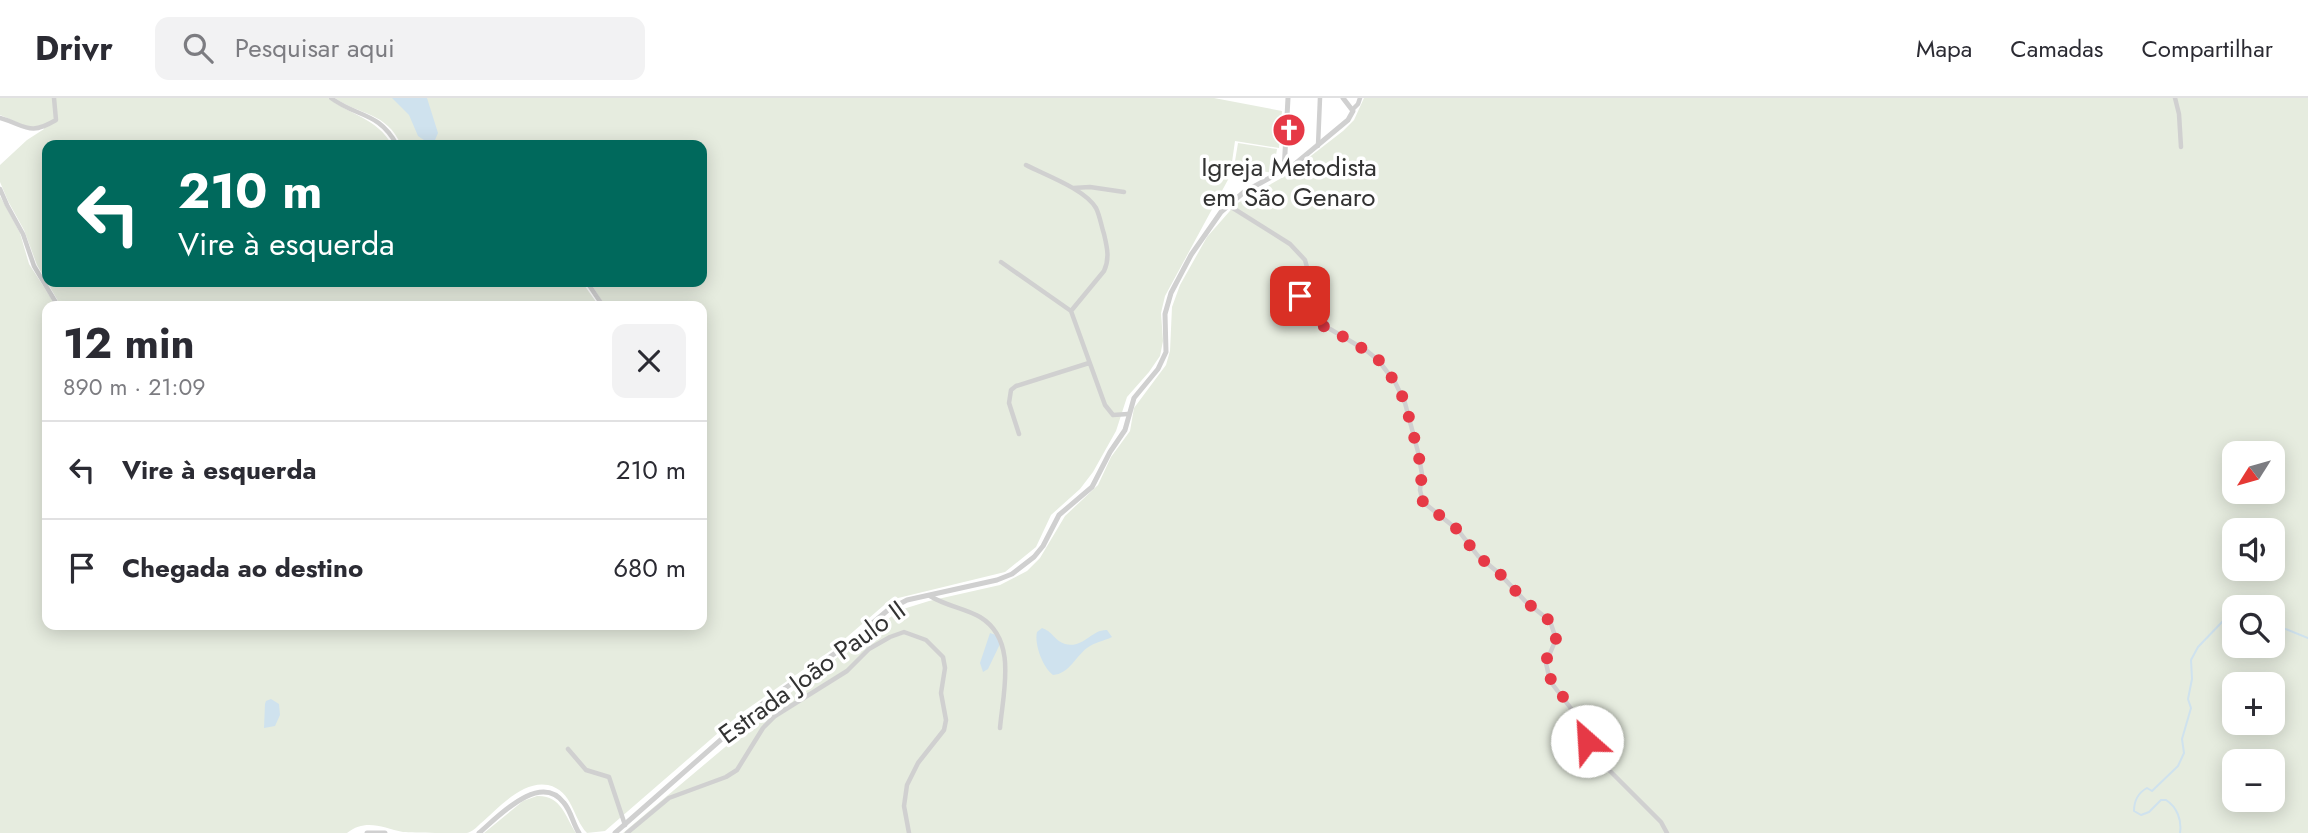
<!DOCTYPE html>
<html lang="pt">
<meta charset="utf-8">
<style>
:root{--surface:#fff;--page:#f2f2f3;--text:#2b2b33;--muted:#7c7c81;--line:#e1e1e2}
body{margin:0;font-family:Jost,sans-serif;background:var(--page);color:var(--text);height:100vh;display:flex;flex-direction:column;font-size:26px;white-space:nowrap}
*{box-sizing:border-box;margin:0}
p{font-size:23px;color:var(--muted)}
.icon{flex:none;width:38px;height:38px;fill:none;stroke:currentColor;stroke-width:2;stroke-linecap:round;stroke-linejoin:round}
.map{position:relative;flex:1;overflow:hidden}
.side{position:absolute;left:42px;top:203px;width:665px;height:329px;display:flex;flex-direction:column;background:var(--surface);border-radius:14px;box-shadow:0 4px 18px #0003}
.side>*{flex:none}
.hud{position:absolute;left:42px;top:42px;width:665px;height:147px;border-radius:14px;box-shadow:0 4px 18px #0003;background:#00695c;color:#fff;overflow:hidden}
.needle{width:46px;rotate:233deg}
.fabs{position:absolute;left:2222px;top:343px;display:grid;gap:14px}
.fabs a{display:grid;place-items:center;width:63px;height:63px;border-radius:14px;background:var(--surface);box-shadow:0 4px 18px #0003;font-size:35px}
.pin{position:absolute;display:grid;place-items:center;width:60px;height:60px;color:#fff;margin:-30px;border-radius:14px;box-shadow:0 4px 10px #0006}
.me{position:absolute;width:77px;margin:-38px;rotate:334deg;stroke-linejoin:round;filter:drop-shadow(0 0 5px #0008)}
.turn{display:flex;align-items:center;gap:24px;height:147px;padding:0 21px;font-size:32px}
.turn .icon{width:91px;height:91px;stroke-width:2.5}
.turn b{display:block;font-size:49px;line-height:60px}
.round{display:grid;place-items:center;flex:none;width:74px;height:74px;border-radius:14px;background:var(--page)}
.summary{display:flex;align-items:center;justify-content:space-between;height:119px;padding:0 21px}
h1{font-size:42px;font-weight:700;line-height:52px}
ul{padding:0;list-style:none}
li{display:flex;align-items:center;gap:21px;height:98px;padding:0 21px;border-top:2px solid var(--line)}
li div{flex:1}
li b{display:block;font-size:26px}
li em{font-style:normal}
header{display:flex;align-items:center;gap:42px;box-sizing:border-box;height:98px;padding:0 35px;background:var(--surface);border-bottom:2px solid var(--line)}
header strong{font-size:33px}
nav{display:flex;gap:38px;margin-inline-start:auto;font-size:24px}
.search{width:490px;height:63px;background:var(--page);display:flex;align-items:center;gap:18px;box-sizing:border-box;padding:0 24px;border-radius:14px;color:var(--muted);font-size:26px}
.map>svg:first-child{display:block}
.green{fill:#e6ecdf;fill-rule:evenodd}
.water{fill:#cfe2ee}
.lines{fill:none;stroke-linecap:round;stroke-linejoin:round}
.stream{stroke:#cfe2ee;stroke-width:2}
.minor{stroke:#d0d0d0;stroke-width:4.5}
.tertiary{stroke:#d0d0d0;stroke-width:5}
.route{stroke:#e63946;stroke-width:12;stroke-dasharray:0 21.6}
.labels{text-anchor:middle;stroke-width:7;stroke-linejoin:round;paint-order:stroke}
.poi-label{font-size:26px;fill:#333;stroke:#fff}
.street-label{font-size:26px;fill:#333;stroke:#fff}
</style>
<header>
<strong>Drivr</strong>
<div class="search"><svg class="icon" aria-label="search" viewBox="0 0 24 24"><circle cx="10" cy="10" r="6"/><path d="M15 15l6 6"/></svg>Pesquisar aqui</div>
<nav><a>Mapa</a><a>Camadas</a><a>Compartilhar</a></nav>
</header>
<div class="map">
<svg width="2308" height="735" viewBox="0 0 2308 735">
<rect width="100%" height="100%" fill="#fff"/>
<path class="green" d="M 0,0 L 328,0 C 350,17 377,20 392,47 L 47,47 L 47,184 L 582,184 L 599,208 L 61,208 L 37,167 L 24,132 L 8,103 L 0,84 L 0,67 L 27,42 L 44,31 L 43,28 L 30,30 L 0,17 Z
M 335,0 L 1214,0 L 1282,13 L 1279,50 L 1235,43 L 1230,78 L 1165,198 L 1161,215 L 1163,243 L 1160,258 L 1149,274 L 1127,299 L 1116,333 L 1093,374 L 1080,391 L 1051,417 L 1036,449 L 1005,474 L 890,502 L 833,551 L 740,616 L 605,733 L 587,735 C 572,719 573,693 548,687 C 522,682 498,711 480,726 C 477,729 472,734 467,735 C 459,735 412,735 403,734 C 383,730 366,720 347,735 L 0,735 L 0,98 L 20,135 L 29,166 L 56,208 L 47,208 L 47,527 L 702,527 L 702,208 L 605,208 L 590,184 L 702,184 L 702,47 L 401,47 C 387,14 359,17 335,0 Z
M 1364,0 L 2308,0 L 2308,735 L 623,735 L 781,602 L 900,512 L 929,503 L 1000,487 L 1027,473 L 1040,460 L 1065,418 L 1098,387 L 1111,359 L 1130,333 L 1134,310 L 1166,267 L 1170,253 L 1172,209 L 1180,187 L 1207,139 L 1236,106 L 1285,78 L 1343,33 L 1354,22 ZM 2235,355 L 2273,355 L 2273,394 L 2235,394 ZM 2235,432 L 2273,432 L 2273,471 L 2235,471 ZM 2235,509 L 2273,509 L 2273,548 L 2235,548 ZM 2235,586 L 2273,586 L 2273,625 L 2235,625 ZM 2235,663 L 2273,663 L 2273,702 L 2235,702 Z
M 1238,45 L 1277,51 L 1273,75 L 1234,69 Z
M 537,698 C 561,697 565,718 576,735 L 484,735 L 523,703 Z"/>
<path class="water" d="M 392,0 L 427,0 L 438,35 L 435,42 L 427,44 L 418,38 L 409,17 Z
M 1042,530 C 1052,533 1055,543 1065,546 C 1083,551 1092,531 1107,532 L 1112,539 C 1104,543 1095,544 1087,550 C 1076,558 1069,576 1053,577 C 1043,570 1034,546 1037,534 Z
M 990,535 L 996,537 L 1000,546 L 988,571 L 983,574 L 980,565 Z
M 271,601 L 279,606 L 280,617 L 275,628 L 264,630 L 265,606 L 266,603 Z"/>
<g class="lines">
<path class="stream" d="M 2273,526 L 2308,540
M 2180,735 C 2182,722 2177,709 2166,702 L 2161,702 L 2149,714 L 2141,717 L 2134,713 C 2134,703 2138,695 2147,690 L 2152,693 L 2178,668 L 2184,655 L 2182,641 L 2191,610 L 2188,601 L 2192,581 L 2191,562 L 2198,549 L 2223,523 L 2235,514"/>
<path class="minor" d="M 331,0 C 358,20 378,13 397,47
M 2175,0 L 2179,16 L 2181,49
M 1353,11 L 1358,6 L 1360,0
M 0,20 C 27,28 29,38 56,22 L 54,0
M 1318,48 L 1320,0
M 1026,67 C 1045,77 1085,91 1096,110 C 1100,118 1101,127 1104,136 C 1107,149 1110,160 1104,173 L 1071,213
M 1073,90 L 1090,89 L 1124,94
M 0,91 L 7,107 L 23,136 L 34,168 L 58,208
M 1228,107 L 1290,146 L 1305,162 L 1308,173 L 1300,203 L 1301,212 L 1307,221 L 1330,231 L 1367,253 L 1378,262 L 1395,284 L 1405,305 L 1418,354 L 1422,376 L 1420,392 L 1423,404 L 1458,432 L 1478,458 L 1500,476 L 1525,503 L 1550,523 L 1556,541 L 1546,565 L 1550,583 L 1579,621 L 1587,643 L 1603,666 L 1661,724 L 1667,735
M 1001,164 L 1071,213 L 1105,307 L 1113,317 L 1128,316
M 587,184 L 603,208
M 1019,336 L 1009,305 L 1011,292 L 1016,288 L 1089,265
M 930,498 C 946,508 964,510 980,519 C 1018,542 1003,594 1000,630
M 568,651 L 586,672 L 609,679 L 625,727
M 627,735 L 669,700 L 726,679 L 737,672 L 763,630 L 775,618 L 847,573 L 869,551 L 890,539 L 904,534 L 926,542 L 943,559 L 945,570 L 941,595 L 946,622 L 944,632 L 918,665 L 907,687 L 904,708 L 909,735"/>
<path class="tertiary" d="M 1284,73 L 1288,0
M 367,735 L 385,735
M 479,735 C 498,719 540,673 564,705 C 571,713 573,726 579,735
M 615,735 L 758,609 L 844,549 L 888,512 L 907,502 L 997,482 L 1012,476 L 1034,459 L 1043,448 L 1059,417 L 1092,389 L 1110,354 L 1125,332 L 1134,300 L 1158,271 L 1166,254 L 1165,216 L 1171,195 L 1191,157 L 1221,114 L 1244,94 L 1295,66 L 1348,22 L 1353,13 L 1343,0"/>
</g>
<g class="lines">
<path class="route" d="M 1300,198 L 1301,212 L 1307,221 L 1330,231 L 1367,253 L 1378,261 L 1395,284 L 1405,304 L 1418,354 L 1422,376 L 1420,392 L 1423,404 L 1458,432 L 1478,458 L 1500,476 L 1525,503 L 1550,523 L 1556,541 L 1547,560 L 1548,577 L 1578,621 L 1587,643"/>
</g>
<defs>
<symbol id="church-disc" viewBox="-11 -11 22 22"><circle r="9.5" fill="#e63946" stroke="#fff"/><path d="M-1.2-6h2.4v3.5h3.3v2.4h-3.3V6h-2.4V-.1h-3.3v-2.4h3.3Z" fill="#fff"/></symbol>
</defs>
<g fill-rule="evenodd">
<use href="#church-disc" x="1270" y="13" width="38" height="38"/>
</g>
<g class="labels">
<g class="poi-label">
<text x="1289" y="78">Igreja Metodista<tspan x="1289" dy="30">em São Genaro</tspan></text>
</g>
<g class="street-label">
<text transform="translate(812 574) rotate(-36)" y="9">Estrada João Paulo II</text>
</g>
</g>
</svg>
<div class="fabs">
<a><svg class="needle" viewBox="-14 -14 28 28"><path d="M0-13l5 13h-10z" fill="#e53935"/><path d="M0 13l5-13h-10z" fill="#7c7c81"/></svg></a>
<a><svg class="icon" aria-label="sound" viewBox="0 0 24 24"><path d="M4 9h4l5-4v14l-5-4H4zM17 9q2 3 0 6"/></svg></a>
<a><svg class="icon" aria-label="search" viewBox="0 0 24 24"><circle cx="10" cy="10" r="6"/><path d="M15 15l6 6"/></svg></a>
<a>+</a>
<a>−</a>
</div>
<div class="pin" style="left:1300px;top:198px;background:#d93025"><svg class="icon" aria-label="arrive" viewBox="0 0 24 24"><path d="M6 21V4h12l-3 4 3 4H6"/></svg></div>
<svg class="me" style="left:1587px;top:643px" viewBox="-20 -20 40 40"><circle r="19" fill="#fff"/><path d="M0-13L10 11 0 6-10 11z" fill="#e63946"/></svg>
<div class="hud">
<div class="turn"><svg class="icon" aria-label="left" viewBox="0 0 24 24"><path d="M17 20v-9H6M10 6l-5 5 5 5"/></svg><div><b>210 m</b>Vire à esquerda</div></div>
</div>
<section class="side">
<div class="summary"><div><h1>12 min</h1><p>890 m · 21:09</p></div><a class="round"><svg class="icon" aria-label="close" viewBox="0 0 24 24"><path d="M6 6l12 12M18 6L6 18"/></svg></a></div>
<ul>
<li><svg class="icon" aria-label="left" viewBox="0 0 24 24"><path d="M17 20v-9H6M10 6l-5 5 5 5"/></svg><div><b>Vire à esquerda</b></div><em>210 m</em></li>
<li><svg class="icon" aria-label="arrive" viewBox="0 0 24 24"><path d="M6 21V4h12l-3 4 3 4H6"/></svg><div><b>Chegada ao destino</b></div><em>680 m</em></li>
</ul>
</section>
</div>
